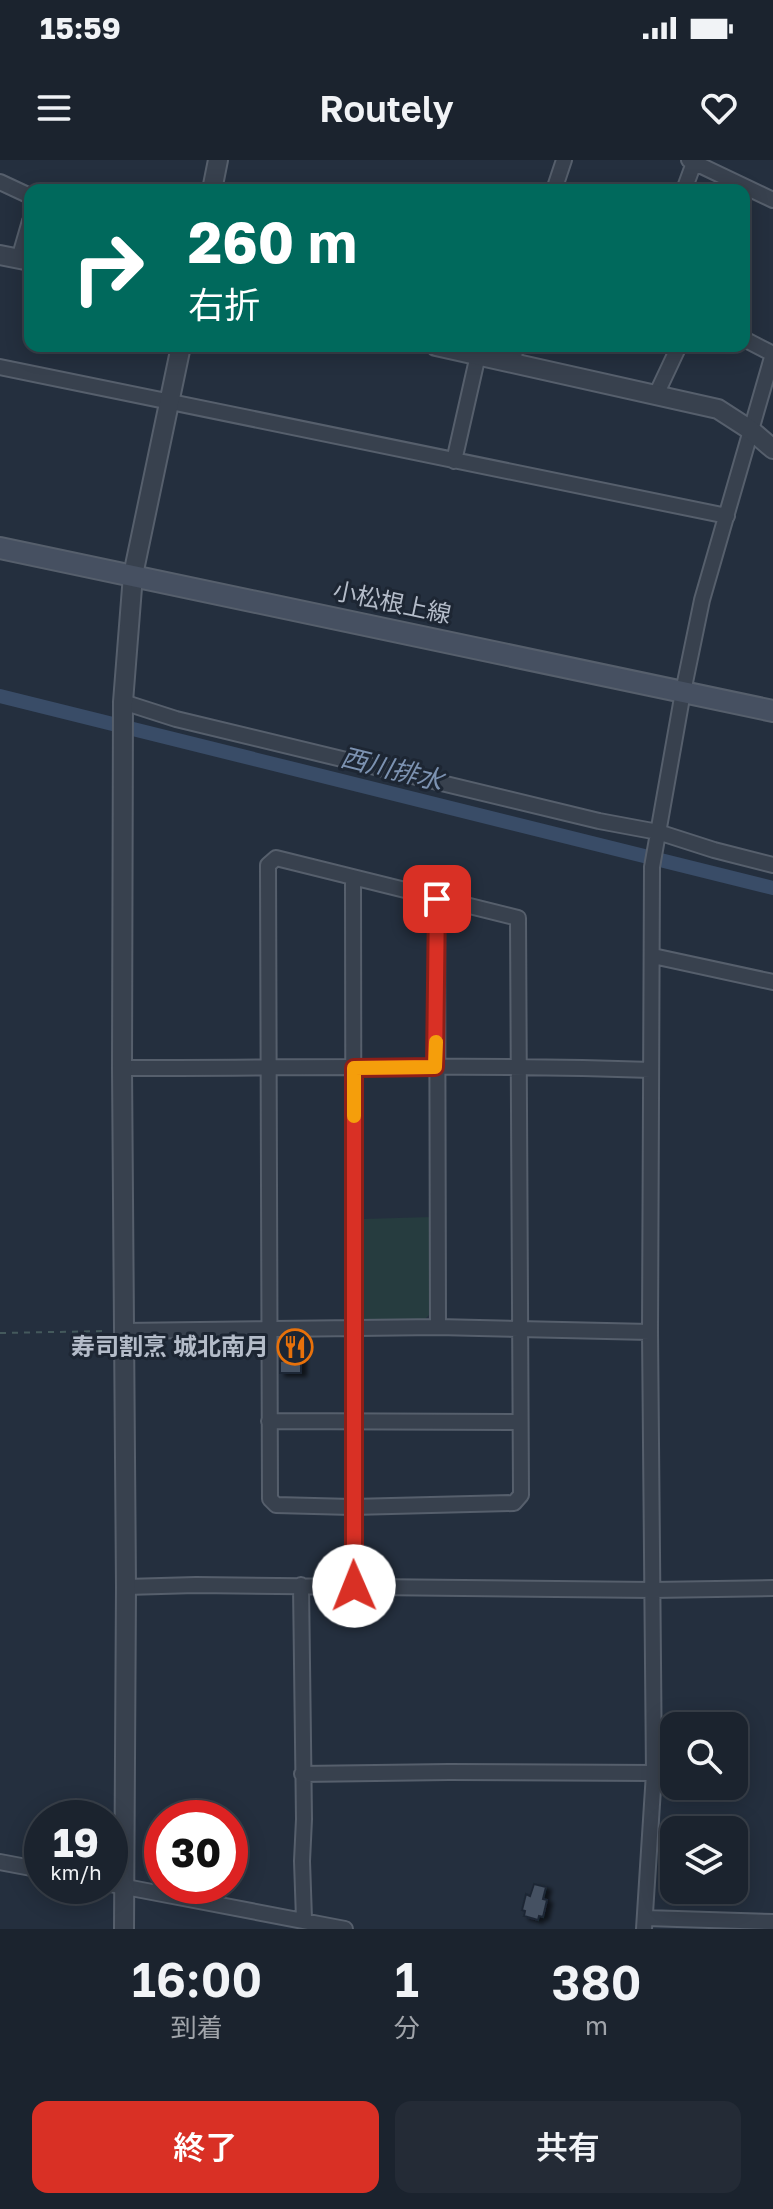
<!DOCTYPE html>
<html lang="ja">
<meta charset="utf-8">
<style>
:root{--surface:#1b232e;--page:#242b36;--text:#f1f3f6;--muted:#a0a4aa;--line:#39404a;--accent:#d93025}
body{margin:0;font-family:"Golos Text","Noto Sans JP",sans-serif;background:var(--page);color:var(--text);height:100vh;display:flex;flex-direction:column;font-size:30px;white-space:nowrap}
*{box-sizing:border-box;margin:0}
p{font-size:26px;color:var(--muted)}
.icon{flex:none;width:44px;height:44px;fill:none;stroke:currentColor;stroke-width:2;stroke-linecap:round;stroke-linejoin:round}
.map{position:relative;height:1769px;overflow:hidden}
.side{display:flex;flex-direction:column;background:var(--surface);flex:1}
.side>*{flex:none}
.top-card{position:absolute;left:24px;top:24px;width:726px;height:168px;border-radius:16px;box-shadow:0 4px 20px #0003,0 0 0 2px var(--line);background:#00695c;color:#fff;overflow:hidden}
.fabs{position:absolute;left:660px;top:1552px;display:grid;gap:16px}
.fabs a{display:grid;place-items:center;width:88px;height:88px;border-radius:16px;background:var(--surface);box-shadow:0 4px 20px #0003,0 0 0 2px var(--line);font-size:40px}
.speed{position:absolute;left:24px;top:1640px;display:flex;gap:16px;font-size:40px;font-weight:700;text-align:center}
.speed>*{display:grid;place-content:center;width:104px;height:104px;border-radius:50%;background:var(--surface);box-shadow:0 4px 20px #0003,0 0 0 2px var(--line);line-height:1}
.speed small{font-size:20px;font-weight:400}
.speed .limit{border:12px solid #d22;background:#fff;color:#111}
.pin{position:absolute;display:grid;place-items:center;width:68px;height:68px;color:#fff;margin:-34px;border-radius:16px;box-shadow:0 4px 12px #0006}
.me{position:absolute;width:88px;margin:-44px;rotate:359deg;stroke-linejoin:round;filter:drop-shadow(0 0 6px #0008)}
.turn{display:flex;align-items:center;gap:28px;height:168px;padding:0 32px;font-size:36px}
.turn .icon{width:104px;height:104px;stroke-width:2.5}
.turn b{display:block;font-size:56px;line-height:68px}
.eta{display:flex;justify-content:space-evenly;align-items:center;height:136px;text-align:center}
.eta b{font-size:48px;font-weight:600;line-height:56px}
.button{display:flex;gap:16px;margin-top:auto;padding:16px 32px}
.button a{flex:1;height:92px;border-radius:16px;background:var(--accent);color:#fff;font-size:32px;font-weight:600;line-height:92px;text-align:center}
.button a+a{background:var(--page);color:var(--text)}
.status{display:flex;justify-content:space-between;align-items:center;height:56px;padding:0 40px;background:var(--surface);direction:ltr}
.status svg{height:22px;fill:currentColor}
header{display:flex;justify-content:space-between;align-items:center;height:104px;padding:0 32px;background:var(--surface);font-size:36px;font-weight:600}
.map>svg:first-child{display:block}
.green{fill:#263c3f}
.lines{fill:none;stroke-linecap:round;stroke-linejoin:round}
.canal{stroke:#394c67;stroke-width:14}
.building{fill:#455162;stroke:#1f2835;stroke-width:2;filter:url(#shadow)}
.minor-casing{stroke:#565f6c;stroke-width:18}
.tertiary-casing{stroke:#565f6c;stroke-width:22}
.secondary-casing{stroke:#565f6c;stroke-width:24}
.path{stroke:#44595c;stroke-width:2;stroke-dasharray:6 6;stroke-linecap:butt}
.minor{stroke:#38414e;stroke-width:14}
.tertiary{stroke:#38414e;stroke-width:18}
.secondary{stroke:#465061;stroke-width:20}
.route-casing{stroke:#8d1f18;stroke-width:20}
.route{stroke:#d93025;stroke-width:14}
.slow{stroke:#f59e0b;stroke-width:14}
.labels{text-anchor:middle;stroke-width:6;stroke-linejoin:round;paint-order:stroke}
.street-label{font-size:24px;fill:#b4bcc9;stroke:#1d2633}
.poi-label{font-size:24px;font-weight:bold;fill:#b4bcc9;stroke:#1d2633;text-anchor:end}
.water-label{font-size:26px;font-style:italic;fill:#7c92b1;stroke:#1d2633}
</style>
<div class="status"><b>15:59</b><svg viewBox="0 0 49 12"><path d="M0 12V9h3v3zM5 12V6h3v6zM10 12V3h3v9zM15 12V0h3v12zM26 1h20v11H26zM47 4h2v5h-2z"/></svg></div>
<header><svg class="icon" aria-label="menu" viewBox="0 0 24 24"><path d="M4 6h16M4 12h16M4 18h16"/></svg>Routely<svg class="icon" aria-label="heart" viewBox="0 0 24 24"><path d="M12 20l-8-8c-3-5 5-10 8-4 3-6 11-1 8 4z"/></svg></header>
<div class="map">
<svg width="773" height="1769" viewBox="0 0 773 1769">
<defs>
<filter id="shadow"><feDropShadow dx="5" dy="3" stdDeviation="2" flood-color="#0009"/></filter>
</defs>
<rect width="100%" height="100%" fill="#242f3e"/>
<path class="green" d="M 431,1057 L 430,1154 L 425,1159 L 364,1159 L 363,1059 Z"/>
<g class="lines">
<path class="canal" d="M 0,536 L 773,728"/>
</g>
<path class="building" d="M 288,1179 L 301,1179 L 301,1213 L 280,1213 L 280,1201 L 288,1200 Z
M 534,1724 L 546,1727 L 543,1739 L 547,1740 L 543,1757 L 539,1756 L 538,1760 L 524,1756 L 525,1751 L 522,1750 L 526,1734 L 530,1736 Z"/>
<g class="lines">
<defs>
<path id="minor" d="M 689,0 L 773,40
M 0,22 L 30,36
M 554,30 L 564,0
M 684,30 L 695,0
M 19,99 L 30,61
M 744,179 L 773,194
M 513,202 L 516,186
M 0,207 L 727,356
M 656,235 L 679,186
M 454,301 L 478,195
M 123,542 L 176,559 L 599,661 L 658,672 L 714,690 L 773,705
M 276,698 L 518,758 L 521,1335 L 514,1343 L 352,1347 L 276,1345 L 270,1339 L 268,705 Z
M 353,718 L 354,1426
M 437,739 L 438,1167
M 653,796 L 773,822
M 122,908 C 298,908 475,904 651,910
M 124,1171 L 438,1167 L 650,1172
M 269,1261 L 520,1262
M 301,1425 L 304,1659 L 302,1701 L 304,1759
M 126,1427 L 196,1425 L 653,1430 L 773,1428
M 302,1614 L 449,1612 L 654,1613
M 0,1702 L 42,1710
M 110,1724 L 345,1769
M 646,1758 L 773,1762
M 644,1769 L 654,1613 L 650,1172 L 652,707 L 683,532 L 702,440 L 773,194"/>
<path id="tertiary" d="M 212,30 L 218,0
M 0,95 L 30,101
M 436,186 L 718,249 L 752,271 L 773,289
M 124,1769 L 126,1427 L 122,908 L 123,542 L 133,415 L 181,186"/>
<path id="secondary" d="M 0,388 L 773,551"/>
</defs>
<use href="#minor" class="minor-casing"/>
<use href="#tertiary" class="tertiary-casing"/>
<use href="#secondary" class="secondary-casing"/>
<path class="path" d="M 0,1173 L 107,1171"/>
<use href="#minor" class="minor"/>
<use href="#tertiary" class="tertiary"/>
<use href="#secondary" class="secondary"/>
</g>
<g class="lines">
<defs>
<path id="route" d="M 354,1426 L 354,908 L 435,907 L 437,739"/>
</defs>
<use href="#route" class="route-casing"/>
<use href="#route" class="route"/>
<path class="slow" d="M 354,956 L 354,908 L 435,907 L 436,882"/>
</g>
<defs>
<symbol id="restaurant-ring" viewBox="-11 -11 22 22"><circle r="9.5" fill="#1d2633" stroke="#e8710a" stroke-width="1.5"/><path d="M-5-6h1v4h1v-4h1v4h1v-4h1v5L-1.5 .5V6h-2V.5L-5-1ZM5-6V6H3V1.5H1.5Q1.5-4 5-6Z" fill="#e8710a"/></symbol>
</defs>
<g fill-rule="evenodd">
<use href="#restaurant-ring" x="275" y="1167" width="40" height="40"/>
</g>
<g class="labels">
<g class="street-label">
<text transform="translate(392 443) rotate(12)" y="8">小松根上線</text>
</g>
<g class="poi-label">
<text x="269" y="1195">寿司割烹 城北南月</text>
</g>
<g class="water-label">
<text transform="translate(392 609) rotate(14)" y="9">西川排水</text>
</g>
</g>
</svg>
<div class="fabs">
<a><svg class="icon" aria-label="search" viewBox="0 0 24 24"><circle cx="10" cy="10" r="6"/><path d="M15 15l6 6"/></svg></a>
<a><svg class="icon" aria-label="layers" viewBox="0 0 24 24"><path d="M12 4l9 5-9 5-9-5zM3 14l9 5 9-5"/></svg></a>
</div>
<div class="speed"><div>19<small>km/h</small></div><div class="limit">30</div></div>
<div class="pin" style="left:437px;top:739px;background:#d93025"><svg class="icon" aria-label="arrive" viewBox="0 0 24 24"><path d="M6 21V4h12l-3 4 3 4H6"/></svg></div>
<svg class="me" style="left:354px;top:1426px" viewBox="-20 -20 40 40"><circle r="19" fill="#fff"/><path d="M0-13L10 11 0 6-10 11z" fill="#d93025"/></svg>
<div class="top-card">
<div class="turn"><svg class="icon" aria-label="right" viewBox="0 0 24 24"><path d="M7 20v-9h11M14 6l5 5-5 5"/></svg><div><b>260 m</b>右折</div></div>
</div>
</div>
<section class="side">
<div class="eta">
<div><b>16:00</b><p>到着</p></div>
<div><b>1</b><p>分</p></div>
<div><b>380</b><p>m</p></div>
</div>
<div class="button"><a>終了</a><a>共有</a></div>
</section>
